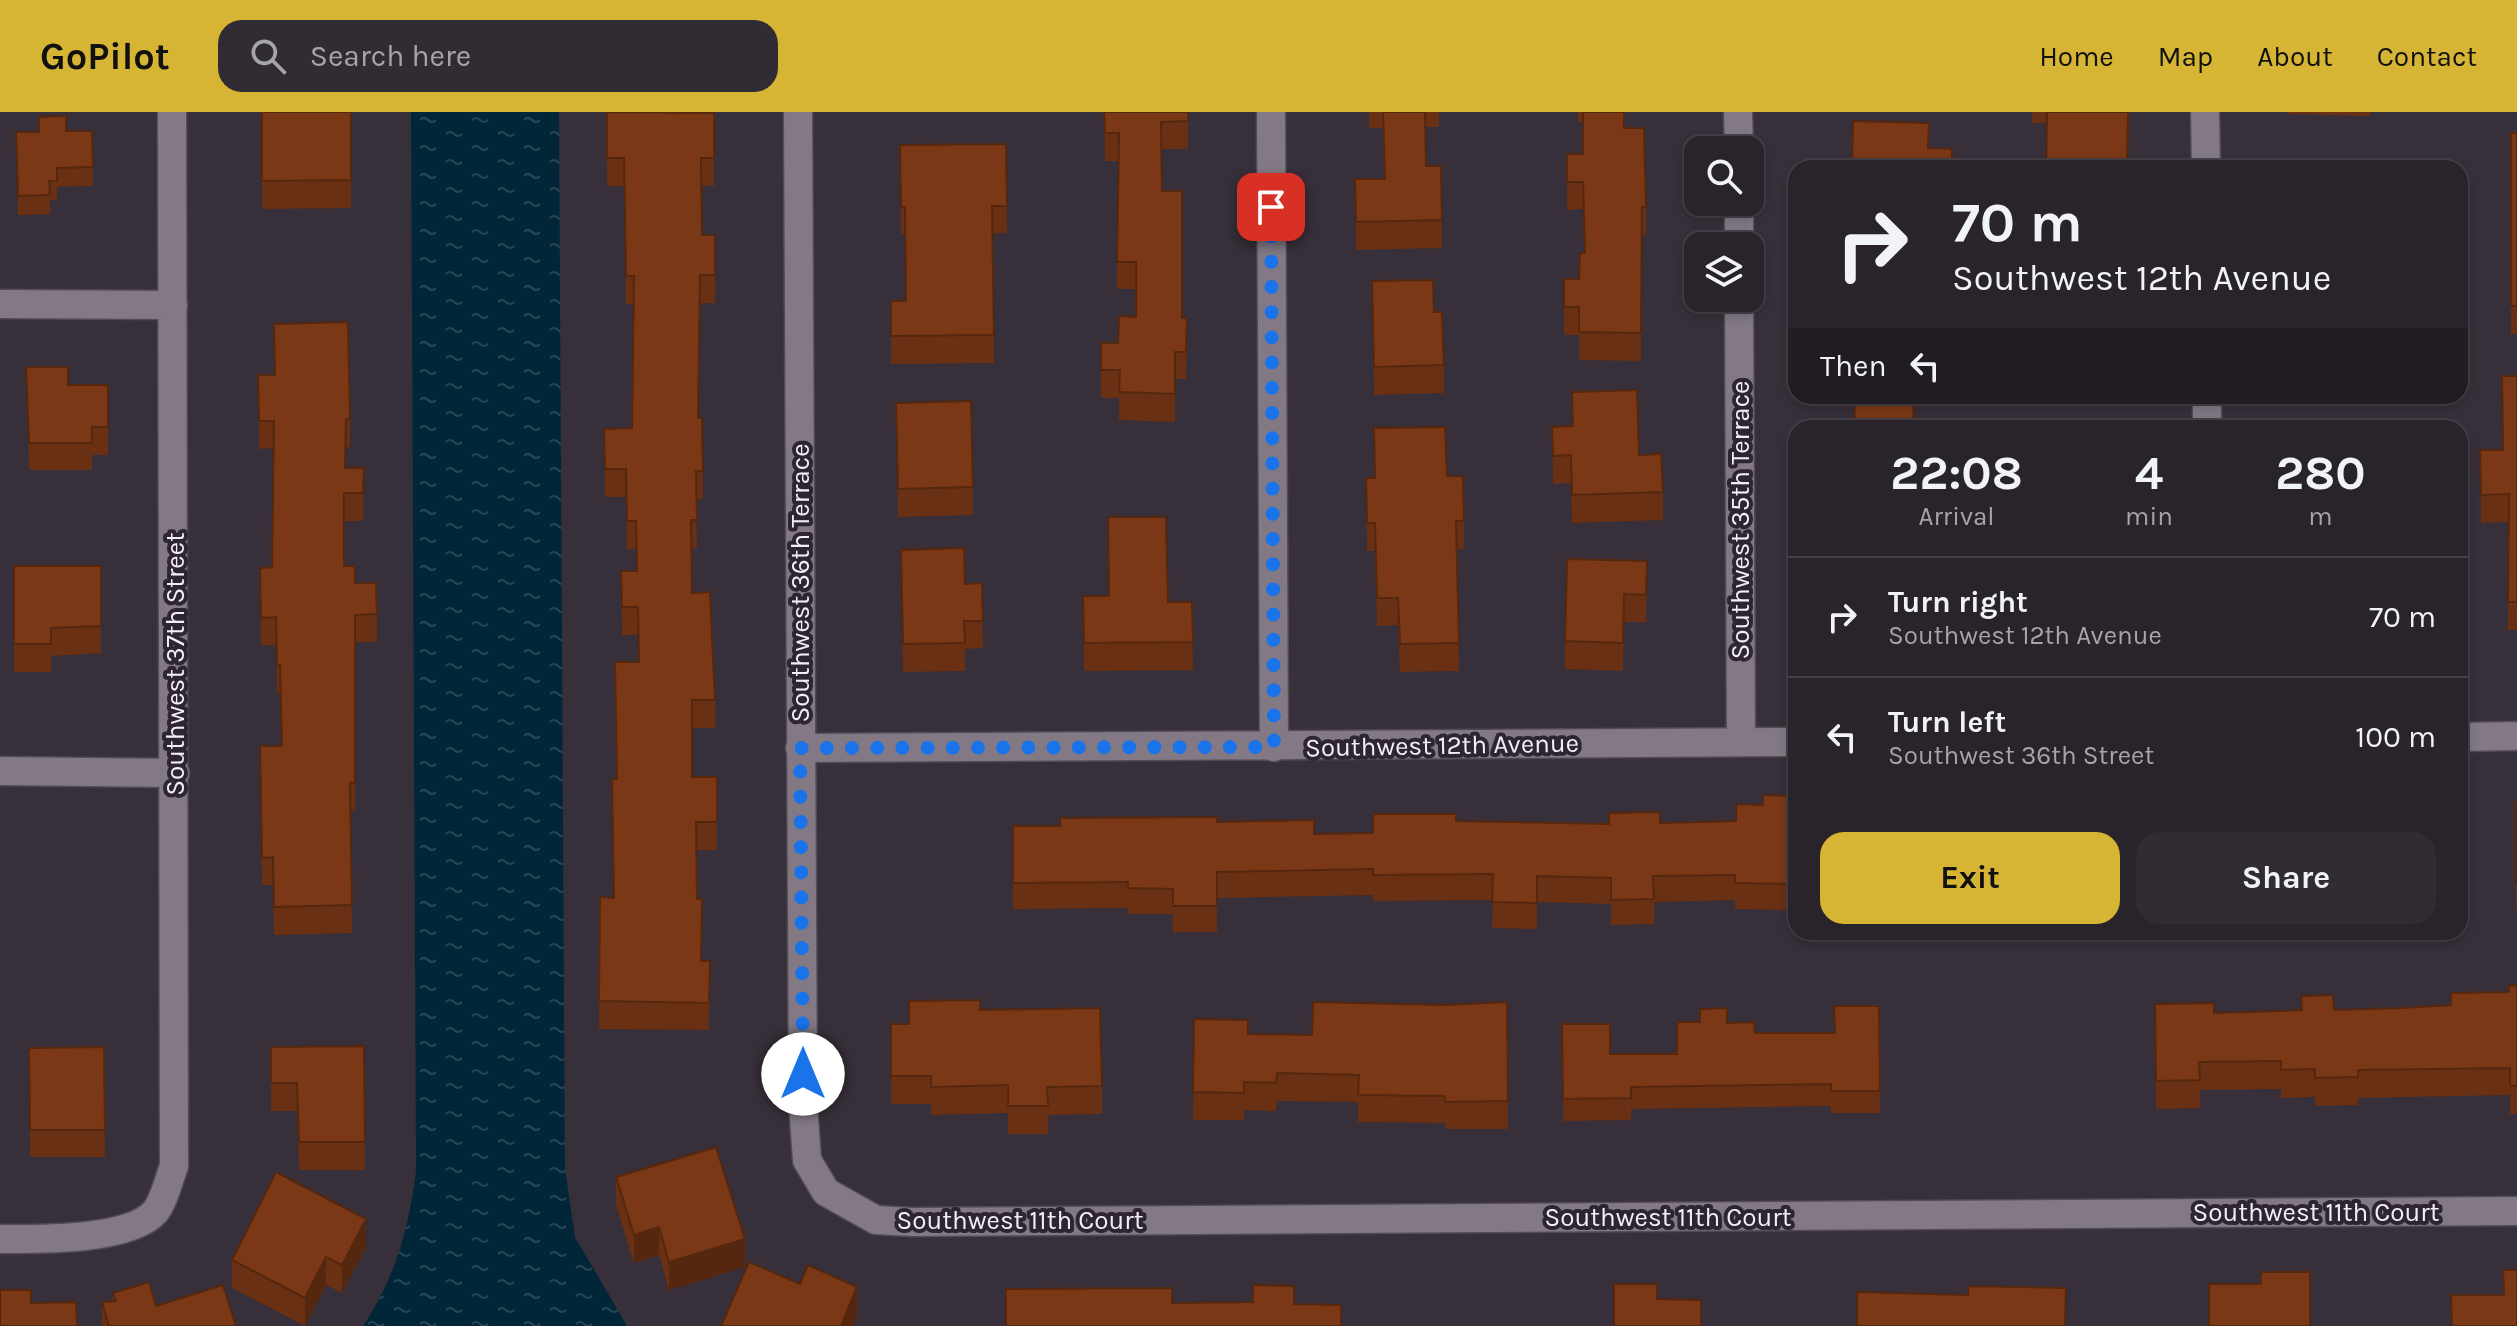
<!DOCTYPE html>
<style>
:root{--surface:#29232b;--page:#312b33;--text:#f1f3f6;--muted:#a5a4a9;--line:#454047;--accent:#d6b534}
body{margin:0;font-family:Karla,sans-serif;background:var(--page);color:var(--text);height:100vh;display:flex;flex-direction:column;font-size:30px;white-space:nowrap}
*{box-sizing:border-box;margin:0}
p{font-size:26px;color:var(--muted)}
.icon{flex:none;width:44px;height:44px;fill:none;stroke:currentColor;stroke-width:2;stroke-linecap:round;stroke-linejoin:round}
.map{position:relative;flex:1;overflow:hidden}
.sheet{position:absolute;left:1788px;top:308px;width:680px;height:520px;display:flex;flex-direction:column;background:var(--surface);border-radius:24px;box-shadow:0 4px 12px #0003,0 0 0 2px var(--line)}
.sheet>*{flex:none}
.guide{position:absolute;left:1788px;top:48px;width:680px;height:244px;border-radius:24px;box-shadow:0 4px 12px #0003,0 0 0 2px var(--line);background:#29232b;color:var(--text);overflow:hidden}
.buttons{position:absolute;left:1684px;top:24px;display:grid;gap:16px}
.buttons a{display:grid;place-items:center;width:80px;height:80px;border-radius:16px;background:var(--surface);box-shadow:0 4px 12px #0003,0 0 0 2px var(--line);font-size:40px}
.pin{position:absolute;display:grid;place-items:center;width:68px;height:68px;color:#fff;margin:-34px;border-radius:16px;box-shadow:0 4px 12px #0006}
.me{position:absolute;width:88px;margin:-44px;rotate:0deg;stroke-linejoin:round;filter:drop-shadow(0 0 6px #0008)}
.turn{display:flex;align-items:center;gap:28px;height:168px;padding:0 32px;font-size:36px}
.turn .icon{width:104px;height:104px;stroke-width:2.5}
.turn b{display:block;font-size:56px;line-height:68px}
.then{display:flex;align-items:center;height:76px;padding:0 32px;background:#0003;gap:16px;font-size:30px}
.eta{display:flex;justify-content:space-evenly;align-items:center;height:136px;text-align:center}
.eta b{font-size:48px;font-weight:700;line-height:56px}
.cta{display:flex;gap:16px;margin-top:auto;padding:16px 32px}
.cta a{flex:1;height:92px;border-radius:24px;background:var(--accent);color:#111;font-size:32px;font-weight:700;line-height:92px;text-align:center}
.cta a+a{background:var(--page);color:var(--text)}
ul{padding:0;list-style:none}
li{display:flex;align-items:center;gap:24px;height:120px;padding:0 32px;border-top:2px solid var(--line)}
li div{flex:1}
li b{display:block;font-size:30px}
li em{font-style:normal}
header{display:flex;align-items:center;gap:48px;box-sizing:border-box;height:112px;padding:0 40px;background:var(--accent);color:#111}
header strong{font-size:38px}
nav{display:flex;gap:44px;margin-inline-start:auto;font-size:28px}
.search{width:560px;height:72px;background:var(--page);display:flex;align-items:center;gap:20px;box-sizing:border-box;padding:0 28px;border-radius:24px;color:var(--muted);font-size:30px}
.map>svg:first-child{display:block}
.water{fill:url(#water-ripples)}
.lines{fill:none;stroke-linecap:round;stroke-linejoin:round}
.street-casing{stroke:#514b54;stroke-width:31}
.street{stroke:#827985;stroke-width:28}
.wall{fill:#693013}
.shaded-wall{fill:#55270f}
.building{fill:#7a3816;stroke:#55270f;stroke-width:2}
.route{stroke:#1a73e8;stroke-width:14;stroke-dasharray:0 25.2}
.labels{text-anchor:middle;stroke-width:8;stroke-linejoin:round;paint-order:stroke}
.street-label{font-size:26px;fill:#f3eef5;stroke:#2d252f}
</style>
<header>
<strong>GoPilot</strong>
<div class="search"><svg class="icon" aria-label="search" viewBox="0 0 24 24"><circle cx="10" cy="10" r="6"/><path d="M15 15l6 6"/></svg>Search here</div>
<nav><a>Home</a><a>Map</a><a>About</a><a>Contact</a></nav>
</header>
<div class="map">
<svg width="2517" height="1214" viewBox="0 0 2517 1214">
<defs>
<pattern id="water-ripples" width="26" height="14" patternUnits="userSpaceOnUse" patternTransform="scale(2)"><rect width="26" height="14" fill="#012637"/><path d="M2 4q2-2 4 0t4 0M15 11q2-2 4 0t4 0" fill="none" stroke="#264655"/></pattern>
</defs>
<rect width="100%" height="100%" fill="#372f39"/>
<path class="water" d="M 411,0 L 559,0 L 565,1057 L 575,1125 L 627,1214 L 363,1214 C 395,1166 409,1116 416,1059 Z"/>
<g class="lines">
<defs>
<path id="street" d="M 798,0 L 803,992 L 807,1048 L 826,1080 L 876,1108 L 913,1110 L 2517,1099
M 1271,0 L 1274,635
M 1738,0 L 1739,38
M 2205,0 L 2206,56
M 1739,90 L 1739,134
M 1739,186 L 1741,630
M 0,192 L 173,193
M 2207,284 L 2207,316
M 2460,625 L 2517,624
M 800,636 L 1796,630
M 0,659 L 175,661
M 0,1127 C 37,1127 129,1129 155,1100 C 164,1089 169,1067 174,1054 L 172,0"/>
</defs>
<use href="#street" class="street-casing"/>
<use href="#street" class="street"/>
</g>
<path class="wall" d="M 262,0 L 351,0 L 351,96 L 262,97 Z
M 606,0 L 714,1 L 714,74 L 701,74 L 702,123 L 715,123 L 715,191 L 700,191 L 698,306 L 702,306 L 703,387 L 696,387 L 697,436 L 692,436 L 692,481 L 715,588 L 715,616 L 692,616 L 692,665 L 717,665 L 717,738 L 696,738 L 697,787 L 702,849 L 710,849 L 709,918 L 599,917 L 600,785 L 614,786 L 616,667 L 638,550 L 638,523 L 622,523 L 621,459 L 636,459 L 636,437 L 627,437 L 626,385 L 605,385 L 604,317 L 632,316 L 634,192 L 626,192 L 624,74 L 607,74 Z
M 1104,0 L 1188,0 L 1188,37 L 1161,37 L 1162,79 L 1187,233 L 1186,267 L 1175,267 L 1175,310 L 1119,308 L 1119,286 L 1101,286 L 1101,231 L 1118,231 L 1136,205 L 1136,177 L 1117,177 L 1118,49 L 1105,49 Z
M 1369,0 L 1439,0 L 1439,15 L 1426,15 L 1426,54 L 1441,54 L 1442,136 L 1356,138 L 1355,67 L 1384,67 L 1383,16 L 1369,16 Z
M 1578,0 L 1625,0 L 1625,16 L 1646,95 L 1646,123 L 1642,123 L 1641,249 L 1579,248 L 1579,223 L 1564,223 L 1564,167 L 1579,167 L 1584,141 L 1583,97 L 1567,98 L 1567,42 L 1583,42 L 1583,10 L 1578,10 Z
M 2032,0 L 2129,0 L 2128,56 L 2046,56 L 2047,11 L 2032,11 Z
M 2289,0 L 2370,0 L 2370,4 L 2289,2 Z
M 92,19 L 93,74 L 57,75 L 57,88 L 50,88 L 50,102 L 18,103 L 16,20 Z
M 2511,21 L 2517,21 L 2517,222 L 2511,222 Z
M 1006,32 L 1007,121 L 992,122 L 994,251 L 891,252 L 891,189 L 906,189 L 905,122 L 901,122 L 900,33 Z
M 1372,169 L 1434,200 L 1444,253 L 1444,281 L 1374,283 Z
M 26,255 L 68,273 L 108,273 L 108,343 L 92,343 L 92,358 L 29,358 Z
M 258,263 L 350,307 L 350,335 L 346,335 L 346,356 L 364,356 L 363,409 L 344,409 L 344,454 L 377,502 L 377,530 L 355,530 L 355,699 L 350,699 L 352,821 L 274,823 L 273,773 L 262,773 L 260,634 L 281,634 L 280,581 L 277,581 L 276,533 L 261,533 L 260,456 L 272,455 L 274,336 L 259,337 Z
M 2517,264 L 2517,518 L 2508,518 L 2509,410 L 2481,411 L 2480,338 L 2503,338 Z
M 1572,280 L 1639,343 L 1663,380 L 1663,408 L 1572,411 L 1571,371 L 1553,372 L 1552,315 L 1572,314 Z
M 896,291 L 973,375 L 973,403 L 898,405 Z
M 1374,316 L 1447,364 L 1464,409 L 1464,437 L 1457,437 L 1459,559 L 1400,560 L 1398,513 L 1377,514 L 1375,439 L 1367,439 L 1366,366 L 1375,366 Z
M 901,438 L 965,472 L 982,471 L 983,536 L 965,537 L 965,559 L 903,560 Z
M 1647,449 L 1646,510 L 1624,510 L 1623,559 L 1565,557 L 1565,529 Z
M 14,454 L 101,454 L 101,541 L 51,544 L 51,560 L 14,560 Z
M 1083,484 L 1168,490 L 1192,490 L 1193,558 L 1084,559 Z
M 1796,684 L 1796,798 L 1735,797 L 1735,788 L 1654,790 L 1654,812 L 1611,813 L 1611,792 L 1537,790 L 1537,817 L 1492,816 L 1493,788 L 1373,789 L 1373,783 L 1217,786 L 1217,820 L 1173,820 L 1173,802 L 1128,802 L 1128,796 L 1013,797 L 1013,714 L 1217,710 L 1314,722 L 1373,721 L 1456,709 L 1609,712 L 1736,709 L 1763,693 Z
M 2517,690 L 2517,798 L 2516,798 L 2515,717 Z
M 2517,873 L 2517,1002 L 2510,1002 L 2510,983 L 2358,986 L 2358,993 L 2315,994 L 2315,985 L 2281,986 L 2281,977 L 2200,978 L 2200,996 L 2156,997 L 2155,892 L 2214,901 L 2400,896 L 2451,893 L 2509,880 Z
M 1507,890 L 1508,1017 L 1445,1017 L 1445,1011 L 1358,1010 L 1358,990 L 1277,989 L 1276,999 L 1244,998 L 1244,1008 L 1193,1008 L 1194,907 L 1248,922 L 1312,923 L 1444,893 Z
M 1879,894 L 1880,1001 L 1831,1001 L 1831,994 L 1631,997 L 1631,1008 L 1563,1009 L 1562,912 L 1610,942 L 1677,942 L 1727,911 L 1755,921 L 1834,921 Z
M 980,898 L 1102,974 L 1102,1002 L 1048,1003 L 1048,1022 L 1008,1022 L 1008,1001 L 931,1003 L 931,992 L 891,992 L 891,912 L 909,912 Z
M 364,934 L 365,1058 L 299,1058 L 297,999 L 271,999 L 271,935 Z
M 104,935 L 105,1045 L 30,1045 L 29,936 Z
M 616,1065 L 745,1155 L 669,1178 L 659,1143 L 634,1151 L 616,1093 Z
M 366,1135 L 342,1181 L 326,1173 L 305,1214 L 232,1176 L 232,1148 Z
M 113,1181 L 156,1194 L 236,1214 L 102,1214 L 102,1190 L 113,1189 Z"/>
<path class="shaded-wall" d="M 366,1107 L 366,1135 L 342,1181 L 342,1153 Z
M 659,1115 L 659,1143 L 634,1151 L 634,1123 Z
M 745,1127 L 745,1155 L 669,1178 L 669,1150 Z
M 326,1145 L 326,1173 L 305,1214 L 305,1186 Z
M 857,1175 L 857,1203 L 853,1214 L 841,1214 Z"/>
<path class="building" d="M 262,0 L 351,0 L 351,68 L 262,69 Z
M 607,0 L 714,1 L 714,46 L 701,46 L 702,123 L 715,123 L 715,163 L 700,163 L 698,306 L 702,306 L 703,359 L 696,359 L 697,408 L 691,408 L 692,481 L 710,480 L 715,588 L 692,588 L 692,665 L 717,665 L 717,710 L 696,710 L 697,787 L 702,787 L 701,849 L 710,849 L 709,891 L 599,889 L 600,785 L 614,786 L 612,667 L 617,667 L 615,550 L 639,550 L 638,495 L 622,495 L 621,459 L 637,459 L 636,409 L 627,409 L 626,357 L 605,357 L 604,317 L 632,316 L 634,164 L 626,164 L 624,46 L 607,46 Z
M 1104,0 L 1188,0 L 1188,9 L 1161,10 L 1162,79 L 1182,79 L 1182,206 L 1187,206 L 1186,240 L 1175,240 L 1175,282 L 1119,280 L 1120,258 L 1101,258 L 1101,231 L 1118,231 L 1119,204 L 1136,205 L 1136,150 L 1117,150 L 1119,21 L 1105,21 Z
M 1383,0 L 1425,0 L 1426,54 L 1441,54 L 1442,108 L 1356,110 L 1355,67 L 1385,67 Z
M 1583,0 L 1624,0 L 1624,16 L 1644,16 L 1646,95 L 1642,95 L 1641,221 L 1579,220 L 1579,195 L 1564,195 L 1564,167 L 1579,167 L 1580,141 L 1585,141 L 1583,70 L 1567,70 L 1567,42 L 1583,42 Z
M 2047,0 L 2128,0 L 2127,49 L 2121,49 L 2121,56 L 2046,56 Z
M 66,4 L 66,19 L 92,19 L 93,55 L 57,56 L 57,69 L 49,69 L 50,83 L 18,84 L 16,20 L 39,20 L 39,5 Z
M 1853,9 L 1929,11 L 1928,36 L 1952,37 L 1952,56 L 1831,56 L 1852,56 Z
M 2511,21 L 2517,21 L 2517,194 L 2511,194 Z
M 1006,32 L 1007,94 L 992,94 L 994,223 L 891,224 L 891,189 L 906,189 L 905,95 L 901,95 L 900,33 Z
M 1433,168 L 1434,200 L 1442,200 L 1444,253 L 1374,255 L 1372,169 Z
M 348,210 L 350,307 L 346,307 L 345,356 L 364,356 L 363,381 L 344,381 L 344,454 L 355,454 L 355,471 L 376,471 L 377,502 L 355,503 L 355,671 L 350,671 L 352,793 L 274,795 L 273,745 L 262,746 L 260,634 L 282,634 L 280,553 L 277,553 L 276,505 L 261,506 L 260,456 L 272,455 L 274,309 L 259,309 L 258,263 L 275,263 L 274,212 Z
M 26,255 L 68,255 L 68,273 L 108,273 L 108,315 L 92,315 L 92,331 L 29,331 Z
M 2502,264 L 2517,264 L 2517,490 L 2508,490 L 2509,382 L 2481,383 L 2480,338 L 2503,338 Z
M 1637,278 L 1639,343 L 1661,342 L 1663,380 L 1572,383 L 1571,343 L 1553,344 L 1552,315 L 1573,314 L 1572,280 Z
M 1855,284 L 1914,284 L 1913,316 L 1854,316 Z
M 971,289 L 973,375 L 898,377 L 896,291 Z
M 2113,311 L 2113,316 L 2050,316 L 2050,312 Z
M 1445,315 L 1447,364 L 1463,364 L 1464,409 L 1456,409 L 1459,531 L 1400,532 L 1398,486 L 1377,486 L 1375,411 L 1367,411 L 1366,366 L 1375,366 L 1374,316 Z
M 1108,405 L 1166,405 L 1168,490 L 1192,490 L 1193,530 L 1084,531 L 1083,484 L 1109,484 Z
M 964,436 L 965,472 L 982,471 L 983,509 L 964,509 L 965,531 L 903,532 L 901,438 Z
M 1567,447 L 1647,449 L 1646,483 L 1624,482 L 1623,531 L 1565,529 Z
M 14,454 L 101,454 L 101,514 L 51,516 L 51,532 L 14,532 Z
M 1763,683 L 1796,684 L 1796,772 L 1735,771 L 1735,763 L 1653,764 L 1654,787 L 1611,788 L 1611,766 L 1537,764 L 1537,791 L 1492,790 L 1493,762 L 1373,763 L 1373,757 L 1217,760 L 1217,794 L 1173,794 L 1173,777 L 1128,776 L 1128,770 L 1013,771 L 1013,714 L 1060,714 L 1060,706 L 1217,705 L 1217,710 L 1314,708 L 1314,722 L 1373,721 L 1373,702 L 1456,702 L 1456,709 L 1609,712 L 1609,701 L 1660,700 L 1660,711 L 1736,709 L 1736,692 L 1763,693 Z
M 2515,690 L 2517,690 L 2517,771 L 2516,771 Z
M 2517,873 L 2517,974 L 2510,974 L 2510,956 L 2358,958 L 2358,965 L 2315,966 L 2315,957 L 2281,958 L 2281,949 L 2199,950 L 2200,968 L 2156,969 L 2155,892 L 2214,891 L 2214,901 L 2280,899 L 2302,898 L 2301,884 L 2333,883 L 2334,898 L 2400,896 L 2451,893 L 2451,881 L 2509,880 L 2509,874 Z
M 980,888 L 980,898 L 1100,896 L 1102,974 L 1047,975 L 1048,994 L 1008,994 L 1008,973 L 931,975 L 931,964 L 891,964 L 891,912 L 909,912 L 909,889 Z
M 1313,890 L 1444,893 L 1507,890 L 1508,989 L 1445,990 L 1445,984 L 1358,983 L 1359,963 L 1277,961 L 1276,971 L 1244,970 L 1244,981 L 1193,980 L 1194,907 L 1248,908 L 1248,922 L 1312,923 Z
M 1834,894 L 1879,894 L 1880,979 L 1831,979 L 1831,972 L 1631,975 L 1631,986 L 1563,987 L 1562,912 L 1610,912 L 1610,942 L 1677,942 L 1677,910 L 1700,910 L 1700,897 L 1727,896 L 1727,911 L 1754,910 L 1755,921 L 1835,921 Z
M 364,934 L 365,1030 L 299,1030 L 297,971 L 271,971 L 271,935 Z
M 104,935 L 105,1018 L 30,1018 L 29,936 Z
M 716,1035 L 745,1127 L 669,1150 L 659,1115 L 634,1123 L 616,1065 Z
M 276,1060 L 366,1107 L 342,1153 L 326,1145 L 305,1186 L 232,1148 Z
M 749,1150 L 800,1172 L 808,1153 L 857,1175 L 841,1214 L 721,1214 Z
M 2503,1158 L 2517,1158 L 2517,1214 L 2452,1214 L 2451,1183 L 2504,1183 Z
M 2261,1160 L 2310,1160 L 2310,1214 L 2209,1214 L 2209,1172 L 2261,1172 Z
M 149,1170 L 156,1194 L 223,1173 L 236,1214 L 109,1214 L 102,1190 L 116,1189 L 113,1181 Z
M 1614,1172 L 1657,1172 L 1657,1187 L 1701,1188 L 1701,1214 L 1614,1214 Z
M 1253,1173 L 1294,1174 L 1294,1192 L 1341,1193 L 1341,1214 L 1006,1214 L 1006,1177 L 1172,1176 L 1172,1191 L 1253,1190 Z
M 1968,1174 L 2066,1176 L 2065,1214 L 1857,1214 L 1857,1180 L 1968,1183 Z
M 0,1178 L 31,1178 L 31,1191 L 76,1190 L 77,1214 L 0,1214 Z"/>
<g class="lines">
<path class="route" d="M 803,962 L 800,636 L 1274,635 L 1271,95"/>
</g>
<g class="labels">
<g class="street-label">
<text transform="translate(1740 408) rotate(-90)" y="9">Southwest 35th Terrace</text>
<text transform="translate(800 471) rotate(-90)" y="9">Southwest 36th Terrace</text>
<text transform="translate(175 552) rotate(-90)" y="9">Southwest 37th Street</text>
<text transform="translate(1442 633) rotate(-1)" y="9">Southwest 12th Avenue</text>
<text x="2316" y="1109">Southwest 11th Court</text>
<text x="1668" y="1114">Southwest 11th Court</text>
<text x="1020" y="1117">Southwest 11th Court</text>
</g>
</g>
</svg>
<div class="buttons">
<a><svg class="icon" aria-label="search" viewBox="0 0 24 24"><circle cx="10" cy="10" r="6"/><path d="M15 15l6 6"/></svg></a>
<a><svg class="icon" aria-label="layers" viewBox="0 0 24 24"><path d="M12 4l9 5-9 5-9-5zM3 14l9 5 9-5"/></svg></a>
</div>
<div class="pin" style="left:1271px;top:95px;background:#d93025"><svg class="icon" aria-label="arrive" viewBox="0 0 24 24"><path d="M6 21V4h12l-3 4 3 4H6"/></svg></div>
<svg class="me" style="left:803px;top:962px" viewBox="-20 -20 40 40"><circle r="19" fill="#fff"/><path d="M0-13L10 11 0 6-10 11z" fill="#1a73e8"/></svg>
<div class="guide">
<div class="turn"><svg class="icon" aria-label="right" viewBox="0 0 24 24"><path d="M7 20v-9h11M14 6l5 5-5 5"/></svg><div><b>70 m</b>Southwest 12th Avenue</div></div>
<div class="then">Then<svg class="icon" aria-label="left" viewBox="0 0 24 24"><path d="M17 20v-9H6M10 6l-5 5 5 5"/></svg></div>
</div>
<section class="sheet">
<div class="eta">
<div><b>22:08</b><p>Arrival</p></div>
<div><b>4</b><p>min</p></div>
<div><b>280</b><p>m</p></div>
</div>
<ul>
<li><svg class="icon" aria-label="right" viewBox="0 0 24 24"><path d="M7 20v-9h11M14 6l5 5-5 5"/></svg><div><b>Turn right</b><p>Southwest 12th Avenue</p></div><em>70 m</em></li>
<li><svg class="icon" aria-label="left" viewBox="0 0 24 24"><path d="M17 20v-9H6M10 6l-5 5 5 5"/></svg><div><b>Turn left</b><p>Southwest 36th Street</p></div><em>100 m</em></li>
</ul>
<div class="cta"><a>Exit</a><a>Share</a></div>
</section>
</div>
